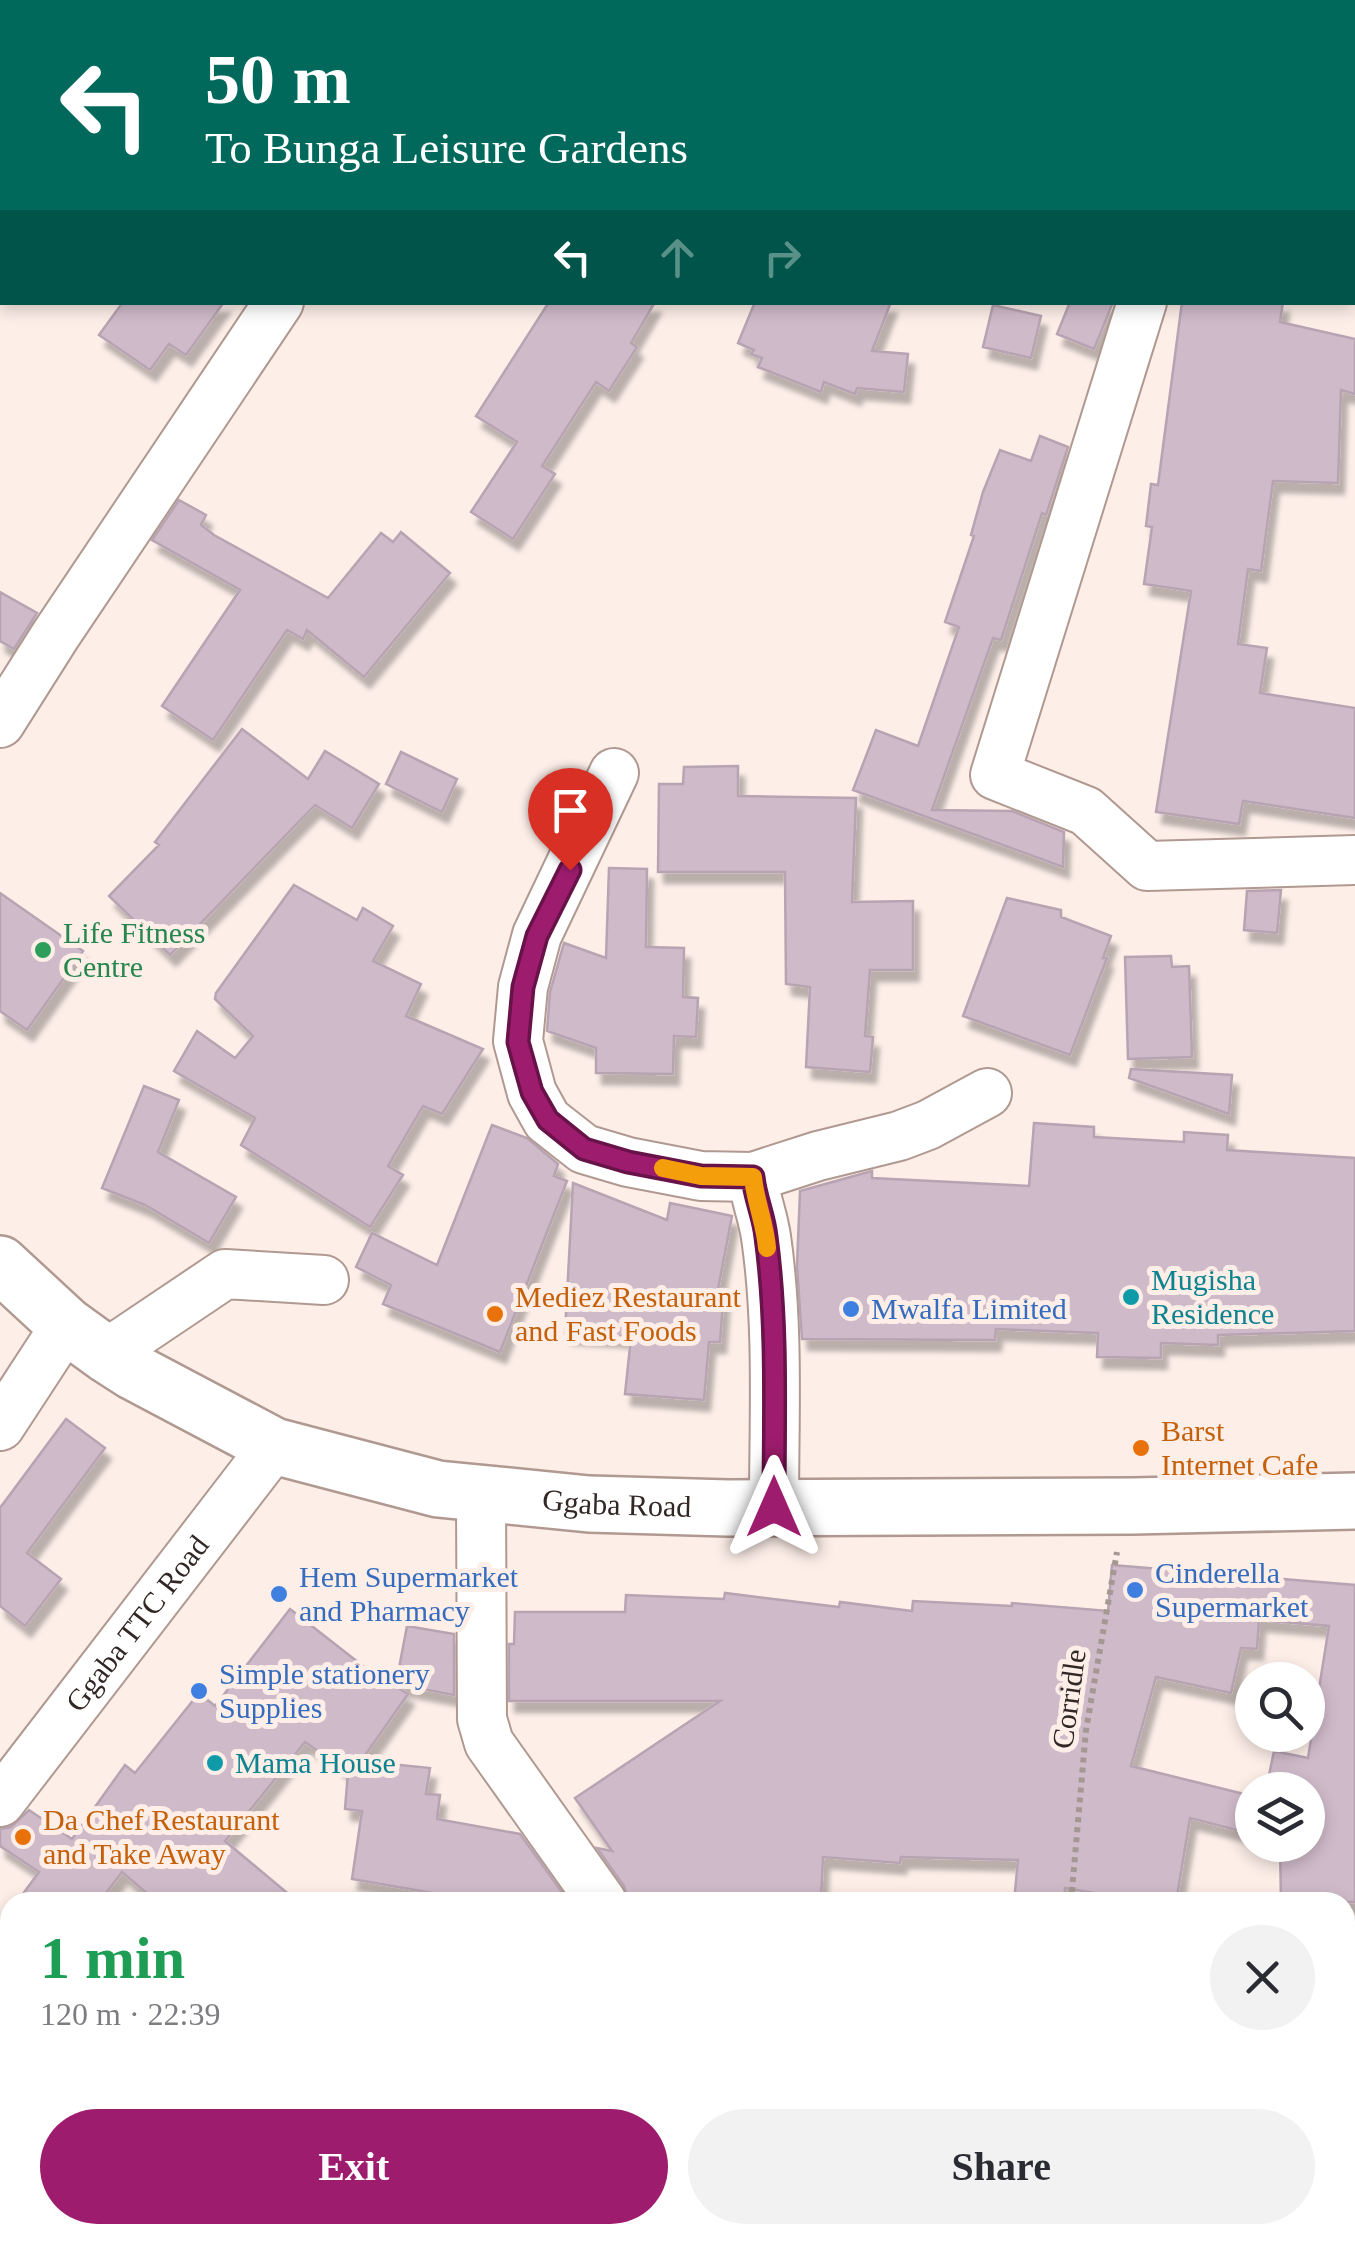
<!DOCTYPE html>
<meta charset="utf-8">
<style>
:root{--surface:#fff;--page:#f2f2f3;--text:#2b2b33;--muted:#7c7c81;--accent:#9e1c6e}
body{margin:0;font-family:Georgia,serif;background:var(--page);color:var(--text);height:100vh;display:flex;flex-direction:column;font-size:38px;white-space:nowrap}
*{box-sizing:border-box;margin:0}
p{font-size:32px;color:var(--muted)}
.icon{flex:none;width:55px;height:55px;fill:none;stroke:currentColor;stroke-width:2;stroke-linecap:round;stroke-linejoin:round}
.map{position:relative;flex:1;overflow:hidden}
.drawer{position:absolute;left:0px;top:1892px;width:1355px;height:352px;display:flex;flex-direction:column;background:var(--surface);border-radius:30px 30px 0 0;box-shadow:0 5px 15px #0003}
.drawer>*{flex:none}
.top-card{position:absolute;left:0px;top:0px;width:1355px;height:305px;box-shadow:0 5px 15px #0003;background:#00695c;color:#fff;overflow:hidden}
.controls{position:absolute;left:1235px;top:1662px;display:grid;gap:20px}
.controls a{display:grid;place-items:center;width:90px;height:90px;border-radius:50%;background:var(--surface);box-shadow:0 5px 15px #0003;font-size:50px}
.pin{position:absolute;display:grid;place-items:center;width:85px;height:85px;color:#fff;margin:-102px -42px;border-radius:50% 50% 50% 0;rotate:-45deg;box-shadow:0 0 10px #0007}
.pin .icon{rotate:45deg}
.me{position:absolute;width:110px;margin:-55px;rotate:0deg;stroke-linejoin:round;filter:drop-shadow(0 0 8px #0008)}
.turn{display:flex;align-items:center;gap:35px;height:210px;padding:0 40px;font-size:45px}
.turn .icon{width:130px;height:130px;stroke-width:2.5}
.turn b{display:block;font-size:70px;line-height:85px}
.lanes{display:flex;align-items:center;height:95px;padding:0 40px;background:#0003;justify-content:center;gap:50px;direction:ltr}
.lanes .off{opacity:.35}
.round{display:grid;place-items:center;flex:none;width:105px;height:105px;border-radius:52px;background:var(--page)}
.head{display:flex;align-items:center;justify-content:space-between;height:170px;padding:0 40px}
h1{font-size:60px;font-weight:700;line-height:75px;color:#1e9e55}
.action{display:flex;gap:20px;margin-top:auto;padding:20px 40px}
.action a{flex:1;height:115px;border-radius:60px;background:var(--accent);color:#fff;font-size:40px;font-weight:700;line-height:115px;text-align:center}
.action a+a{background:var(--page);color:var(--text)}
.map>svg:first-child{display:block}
.building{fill:#cfbac9;stroke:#b7a3b2;stroke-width:2.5;filter:url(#shadow)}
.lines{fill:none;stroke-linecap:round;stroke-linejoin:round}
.minor-casing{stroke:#b09990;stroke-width:52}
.major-casing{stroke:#b09990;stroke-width:60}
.path{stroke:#a59893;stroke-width:6;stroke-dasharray:5 5;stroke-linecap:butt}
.minor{stroke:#fff;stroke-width:48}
.major{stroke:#fff;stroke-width:55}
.route-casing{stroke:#671248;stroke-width:25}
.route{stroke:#9e1c6e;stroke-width:18}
.slow{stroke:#f59e0b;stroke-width:18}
.leisure-dot{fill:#2e9e5b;stroke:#fdeee8;stroke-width:4}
.culture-dot{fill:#0f9aa8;stroke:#fdeee8;stroke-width:4}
.shop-dot{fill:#3f7fe0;stroke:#fdeee8;stroke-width:4}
.food-dot{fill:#e8710a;stroke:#fdeee8;stroke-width:4}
.labels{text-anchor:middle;stroke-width:10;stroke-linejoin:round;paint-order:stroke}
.leisure-label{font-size:30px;fill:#27864d;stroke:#fdeee8;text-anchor:start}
.culture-label{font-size:30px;fill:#0d838f;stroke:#fdeee8;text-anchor:start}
.food-label{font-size:30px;fill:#c56008;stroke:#fdeee8;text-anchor:start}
.shop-label{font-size:30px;fill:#366cbe;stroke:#fdeee8;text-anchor:start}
.street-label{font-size:30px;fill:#312724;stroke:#fdeee8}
</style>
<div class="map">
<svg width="1355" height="2244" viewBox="0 0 1355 2244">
<defs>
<filter id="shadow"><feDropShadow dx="6" dy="11" stdDeviation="2.5" flood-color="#0004"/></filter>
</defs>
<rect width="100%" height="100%" fill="#fdeee8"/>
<path class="building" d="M 123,302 L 224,302 L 186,355 L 169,344 L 150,370 L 99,335 Z
M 549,302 L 655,302 L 631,343 L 637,347 L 609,391 L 596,382 L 542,466 L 555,474 L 513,539 L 471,512 L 517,442 L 476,416 Z
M 755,302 L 891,302 L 872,351 L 908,354 L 904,392 L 857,388 L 855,394 L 824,382 L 821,392 L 758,367 L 762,358 L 751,354 L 754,350 L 738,343 Z
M 1070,302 L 1113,302 L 1094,349 L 1057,334 Z
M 1182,302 L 1283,302 L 1280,322 L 1355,339 L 1355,394 L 1341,390 L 1338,483 L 1273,481 L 1261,571 L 1248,569 L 1238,644 L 1267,648 L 1260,693 L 1355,708 L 1355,818 L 1243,801 L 1239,824 L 1156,812 L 1191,591 L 1144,584 L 1152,527 L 1146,526 L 1151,484 L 1158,485 Z
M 993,305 L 1041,316 L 1031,358 L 983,347 Z
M 1040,436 L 1068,447 L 1046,515 L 1042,513 L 1001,640 L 993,638 L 932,810 L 1012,811 L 1064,832 L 1063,867 L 853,790 L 876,730 L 918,746 L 959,627 L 945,622 L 974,536 L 971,535 L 983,492 L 1000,450 L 1031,461 Z
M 179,500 L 206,515 L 201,525 L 214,535 L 328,598 L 381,533 L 393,542 L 401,532 L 450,573 L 364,677 L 307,630 L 303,639 L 287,630 L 213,740 L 162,706 L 240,590 L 152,540 Z
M 0,592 L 37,613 L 14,649 L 0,641 Z
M 242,729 L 308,779 L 325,751 L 379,784 L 352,828 L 315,805 L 170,955 L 109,896 L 159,845 L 155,842 Z
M 401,752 L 457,779 L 442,812 L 386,784 Z
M 738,766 L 738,796 L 856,798 L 852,902 L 913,901 L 913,970 L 870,970 L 865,1036 L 873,1037 L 870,1072 L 806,1067 L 810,987 L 786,984 L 785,872 L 658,872 L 659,784 L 683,784 L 684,767 Z
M 609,868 L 647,869 L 646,947 L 684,948 L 683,997 L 698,998 L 696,1037 L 674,1036 L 673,1074 L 596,1073 L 596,1048 L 547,1031 L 550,992 L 564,943 L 606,958 Z
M 294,885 L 357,920 L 363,908 L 393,926 L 373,961 L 421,984 L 406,1016 L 483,1049 L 442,1114 L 423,1106 L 388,1166 L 403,1175 L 370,1227 L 241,1145 L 255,1118 L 174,1071 L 197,1031 L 235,1058 L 253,1036 L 215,999 L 216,993 Z
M 1281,890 L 1277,933 L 1244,930 L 1247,891 Z
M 0,893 L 83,951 L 27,1030 L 0,1011 Z
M 1007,898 L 1061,910 L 1061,917 L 1111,936 L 1103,958 L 1107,958 L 1070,1055 L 963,1016 Z
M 1171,956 L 1172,967 L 1189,966 L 1192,1057 L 1128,1059 L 1125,957 Z
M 1131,1069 L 1232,1075 L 1229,1114 L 1129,1078 Z
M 144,1086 L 179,1100 L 158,1152 L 236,1197 L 209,1243 L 145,1205 L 102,1188 Z
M 1034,1123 L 1094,1127 L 1094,1137 L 1184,1142 L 1184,1132 L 1228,1135 L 1227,1150 L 1355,1158 L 1355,1331 L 1218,1335 L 1218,1345 L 1161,1343 L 1161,1358 L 1097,1357 L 1098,1333 L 996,1329 L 995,1340 L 802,1339 L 797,1266 L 800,1191 L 872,1171 L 872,1178 L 1029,1186 Z
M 492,1125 L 527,1138 L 558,1164 L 554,1176 L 567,1181 L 500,1352 L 383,1304 L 391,1285 L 356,1267 L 372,1233 L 437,1265 Z
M 573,1183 L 667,1220 L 670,1203 L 732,1216 L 718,1289 L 724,1289 L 720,1342 L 709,1342 L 704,1400 L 625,1394 L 631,1337 L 565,1333 Z
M 66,1419 L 105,1448 L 27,1553 L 61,1579 L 25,1626 L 0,1606 L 0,1508 Z
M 1112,1565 L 1355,1585 L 1355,1902 L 1281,1902 L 1280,1845 L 1308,1845 L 1308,1790 L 1266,1790 L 1274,1751 L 1308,1758 L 1329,1626 L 1259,1620 L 1257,1649 L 1241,1648 L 1231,1693 L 1156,1677 L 1131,1766 L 1252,1796 L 1252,1834 L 1190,1818 L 1176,1902 L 1148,1902 L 1065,1888 L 1064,1902 L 1014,1902 L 1018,1860 L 901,1857 L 900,1863 L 823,1857 L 821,1897 L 759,1894 L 751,1902 L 629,1902 L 624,1886 L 597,1848 L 612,1851 L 575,1798 L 720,1701 L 509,1701 L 509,1644 L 514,1644 L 515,1612 L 625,1612 L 626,1595 L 724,1599 L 725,1593 L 839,1607 L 840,1602 L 912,1611 L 913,1601 L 1012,1606 L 1012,1603 L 1108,1611 Z
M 290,1609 L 363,1666 L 408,1694 L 361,1761 L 430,1768 L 426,1794 L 440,1795 L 437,1819 L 520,1834 L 569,1902 L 484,1902 L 352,1879 L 362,1811 L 345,1809 L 348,1772 L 305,1742 L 225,1841 L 298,1902 L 157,1902 L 122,1872 L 99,1902 L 17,1902 L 39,1872 L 0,1846 L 0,1829 L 11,1827 L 29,1810 L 72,1839 L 125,1765 L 135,1773 L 199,1693 L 215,1706 Z
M 407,1626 L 454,1634 L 454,1695 L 396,1684 Z"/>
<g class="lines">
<defs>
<g id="minor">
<path d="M 562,0 L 566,2"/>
<path d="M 473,2 L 475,0"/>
<path d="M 1142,302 L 995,775 L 1086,811 L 1147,866 L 1355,860"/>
<path d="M 0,723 L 55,636 L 279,302"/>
<path d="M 614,773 L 537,935 L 523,987 L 518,1041 L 532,1093 L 547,1120 L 584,1149 L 628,1162 L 701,1176 L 753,1177 L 818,1156 L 899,1136 L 928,1125 L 987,1093"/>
<path d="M 753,1177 C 755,1198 763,1216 766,1237 C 779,1326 774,1418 774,1507"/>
<path d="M 106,1354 L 225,1274 L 324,1280"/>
<path d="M 0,1426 L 66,1325"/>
<path d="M 481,1495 L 482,1719 L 489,1743 L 602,1902"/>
<path id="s1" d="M 0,1802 L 274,1446"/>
<path d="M 1249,2235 L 1256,2244"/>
</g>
<g id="major">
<path id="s2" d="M 0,1264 L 66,1325 L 106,1354 L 134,1372 L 274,1446 L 438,1489 L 589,1504 L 728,1508 L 1133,1506 L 1355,1501"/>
</g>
</defs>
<use href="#minor" class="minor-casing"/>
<use href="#major" class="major-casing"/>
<path class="path" d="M 1071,1902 L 1086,1730 L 1117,1552"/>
<use href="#minor" class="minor"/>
<use href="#major" class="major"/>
</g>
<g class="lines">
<defs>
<path id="route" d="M 570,870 L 537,936 L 523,987 L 518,1042 L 532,1092 L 548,1120 L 584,1149 L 628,1162 L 701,1176 L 753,1177 C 755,1198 764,1216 766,1237 C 778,1326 774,1418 774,1507"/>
</defs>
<use href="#route" class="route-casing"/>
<use href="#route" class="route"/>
<path class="slow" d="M 663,1168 L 701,1176 L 753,1177 C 755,1201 765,1223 767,1248"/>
</g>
<circle class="leisure-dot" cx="43" cy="950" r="10"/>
<g class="culture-dot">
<circle cx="1131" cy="1297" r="10"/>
<circle cx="215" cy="1763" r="10"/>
</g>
<g class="shop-dot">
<circle cx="851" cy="1309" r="10"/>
<circle cx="1135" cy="1590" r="10"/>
<circle cx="279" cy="1594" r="10"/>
<circle cx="199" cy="1691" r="10"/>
</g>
<g class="food-dot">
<circle cx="495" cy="1314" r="10"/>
<circle cx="1141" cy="1448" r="10"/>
<circle cx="23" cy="1837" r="10"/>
</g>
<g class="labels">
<g class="leisure-label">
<text x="63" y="943">Life Fitness<tspan x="63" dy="34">Centre</tspan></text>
</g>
<g class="culture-label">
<text x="1151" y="1290">Mugisha<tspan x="1151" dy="34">Residence</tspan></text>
<text x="235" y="1773">Mama House</text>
</g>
<g class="food-label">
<text x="515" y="1307">Mediez Restaurant<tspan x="515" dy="34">and Fast Foods</tspan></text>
<text x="1161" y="1441">Barst<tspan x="1161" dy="34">Internet Cafe</tspan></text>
<text x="43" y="1830">Da Chef Restaurant<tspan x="43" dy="34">and Take Away</tspan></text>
</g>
<g class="shop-label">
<text x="871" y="1319">Mwalfa Limited</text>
<text x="1155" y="1583">Cinderella<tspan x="1155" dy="34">Supermarket</tspan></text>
<text x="299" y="1587">Hem Supermarket<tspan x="299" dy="34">and Pharmacy</tspan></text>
<text x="219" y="1684">Simple stationery<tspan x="219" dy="34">Supplies</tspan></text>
</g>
<g class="street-label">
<text dy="10" stroke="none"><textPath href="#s2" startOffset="680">Ggaba Road</textPath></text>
<text dy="10" stroke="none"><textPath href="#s1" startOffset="225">Ggaba TTC Road</textPath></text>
<text transform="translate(1069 1699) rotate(-82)" y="10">Corridle</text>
</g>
</g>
</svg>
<div class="controls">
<a><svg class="icon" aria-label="search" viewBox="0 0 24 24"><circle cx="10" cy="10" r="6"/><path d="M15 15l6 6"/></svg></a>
<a><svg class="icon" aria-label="layers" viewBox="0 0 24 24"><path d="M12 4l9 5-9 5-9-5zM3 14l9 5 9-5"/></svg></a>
</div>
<div class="pin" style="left:570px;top:870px;background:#d93025"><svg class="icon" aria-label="arrive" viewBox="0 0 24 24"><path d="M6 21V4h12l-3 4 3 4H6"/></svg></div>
<svg class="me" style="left:774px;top:1507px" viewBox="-20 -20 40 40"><path d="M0-17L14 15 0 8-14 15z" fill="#9e1c6e" stroke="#fff" stroke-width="4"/></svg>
<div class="top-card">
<div class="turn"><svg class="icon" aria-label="left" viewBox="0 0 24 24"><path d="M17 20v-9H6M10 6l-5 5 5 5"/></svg><div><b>50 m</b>To Bunga Leisure Gardens</div></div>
<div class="lanes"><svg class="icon" aria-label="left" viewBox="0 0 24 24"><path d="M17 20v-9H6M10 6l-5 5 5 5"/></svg><svg class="icon off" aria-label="ahead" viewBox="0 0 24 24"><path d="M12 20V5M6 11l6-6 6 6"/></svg><svg class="icon off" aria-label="right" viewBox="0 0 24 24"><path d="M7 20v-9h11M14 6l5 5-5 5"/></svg></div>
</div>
<section class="drawer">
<div class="head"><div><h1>1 min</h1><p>120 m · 22:39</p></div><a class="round"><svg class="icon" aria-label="close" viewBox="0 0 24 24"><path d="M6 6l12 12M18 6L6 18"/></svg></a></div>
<div class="action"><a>Exit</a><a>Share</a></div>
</section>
</div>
